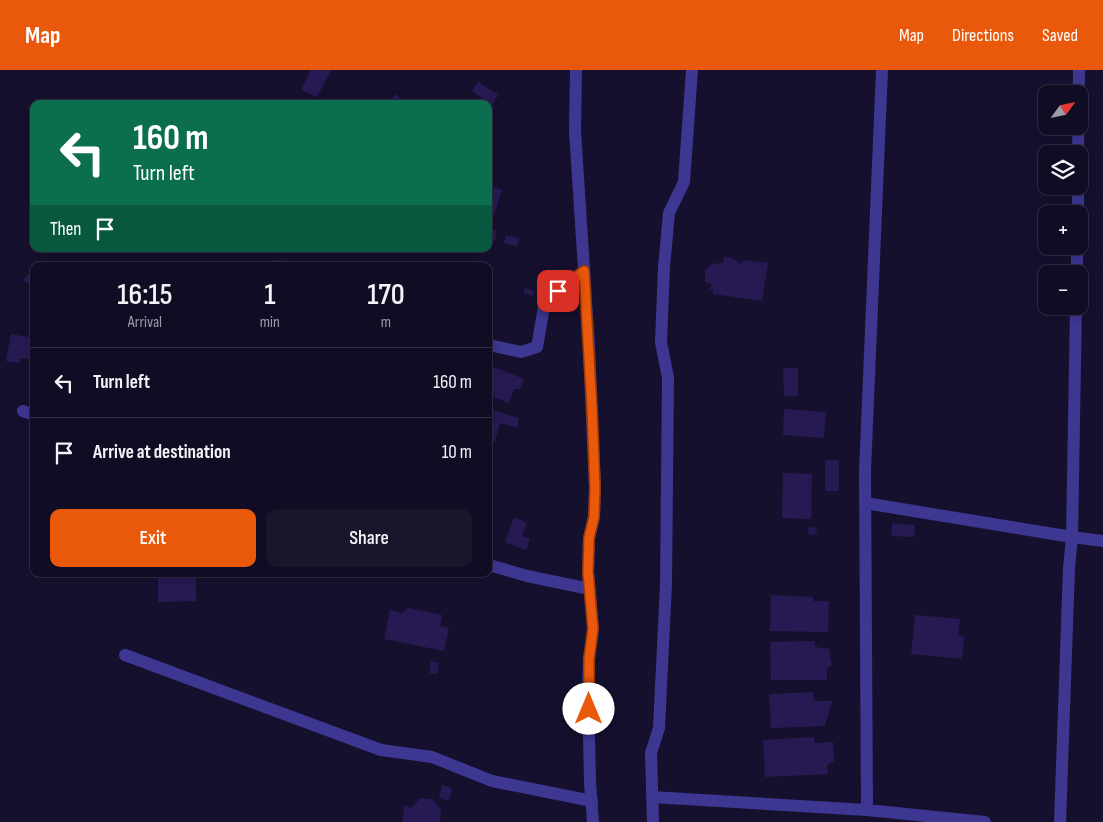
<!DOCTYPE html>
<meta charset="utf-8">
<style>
:root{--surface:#100c23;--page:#19152b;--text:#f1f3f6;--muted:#9c9ba6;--line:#302c41;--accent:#ea580c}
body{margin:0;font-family:"Sofia Sans Condensed",sans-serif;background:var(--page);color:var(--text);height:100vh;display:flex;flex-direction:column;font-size:19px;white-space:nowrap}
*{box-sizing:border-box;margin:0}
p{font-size:16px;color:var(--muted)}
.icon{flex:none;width:28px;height:28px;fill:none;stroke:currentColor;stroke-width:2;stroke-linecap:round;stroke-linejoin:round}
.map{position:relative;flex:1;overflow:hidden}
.panel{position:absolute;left:30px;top:192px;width:462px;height:315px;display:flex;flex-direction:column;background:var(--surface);border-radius:10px;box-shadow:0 2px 12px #0003,0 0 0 1px var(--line)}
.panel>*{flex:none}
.hud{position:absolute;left:30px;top:30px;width:462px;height:152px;border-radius:10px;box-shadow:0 2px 12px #0003,0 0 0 1px var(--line);background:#0b6e4f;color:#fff;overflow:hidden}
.needle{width:32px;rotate:57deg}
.fabs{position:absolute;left:1038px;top:15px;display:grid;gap:10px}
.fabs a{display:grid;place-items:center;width:50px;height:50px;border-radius:10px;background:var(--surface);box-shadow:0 2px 12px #0003,0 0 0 1px var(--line);font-size:25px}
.pin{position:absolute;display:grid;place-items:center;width:42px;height:42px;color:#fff;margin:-21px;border-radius:10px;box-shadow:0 2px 8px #0006}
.me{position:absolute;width:55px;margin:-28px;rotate:0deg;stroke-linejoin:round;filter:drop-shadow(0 0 4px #0008)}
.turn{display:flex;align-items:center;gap:18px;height:105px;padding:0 20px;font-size:22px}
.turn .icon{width:65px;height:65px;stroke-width:2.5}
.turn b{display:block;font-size:35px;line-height:42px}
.then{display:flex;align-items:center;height:48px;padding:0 20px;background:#0003;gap:10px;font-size:19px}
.eta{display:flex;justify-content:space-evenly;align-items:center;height:85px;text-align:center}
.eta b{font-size:30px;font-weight:600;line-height:35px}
.button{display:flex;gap:10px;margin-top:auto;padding:10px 20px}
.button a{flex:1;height:58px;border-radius:10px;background:var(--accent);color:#fff;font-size:20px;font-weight:600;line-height:58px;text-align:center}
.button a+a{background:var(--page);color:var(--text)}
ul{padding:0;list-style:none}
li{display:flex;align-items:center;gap:15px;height:70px;padding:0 20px;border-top:1px solid var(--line)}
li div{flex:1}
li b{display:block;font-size:19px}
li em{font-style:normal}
header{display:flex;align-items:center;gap:30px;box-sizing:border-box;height:70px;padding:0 25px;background:var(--accent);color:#fff}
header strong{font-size:24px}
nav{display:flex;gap:28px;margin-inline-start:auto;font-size:18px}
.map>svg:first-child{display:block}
.building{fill:#271a52}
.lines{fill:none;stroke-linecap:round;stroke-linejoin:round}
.street{stroke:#3d3792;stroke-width:12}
.route-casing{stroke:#983908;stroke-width:12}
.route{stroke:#ea580c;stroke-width:9}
</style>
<header>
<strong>Map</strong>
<nav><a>Map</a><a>Directions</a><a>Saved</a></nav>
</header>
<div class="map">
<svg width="1103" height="752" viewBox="0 0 1103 752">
<rect width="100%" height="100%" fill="#16102f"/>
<path class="building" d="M 311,0 L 331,0 L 317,27 L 301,20 Z
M 478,12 L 498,25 L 492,35 L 472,21 Z
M 395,24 L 408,34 L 388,34 Z
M 489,115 L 502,120 L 494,145 L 489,143 Z
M 489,159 L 497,161 L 495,171 L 489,170 Z
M 506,165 L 519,168 L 517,176 L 504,173 Z
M 724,187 L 732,188 L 740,194 L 744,190 L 768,193 L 762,231 L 713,224 L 713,219 L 709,220 L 712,214 L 705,212 L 705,200 L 712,194 L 723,193 Z
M 282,190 L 282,196 L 269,196 L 269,191 Z
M 28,204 L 33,208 L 28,214 L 23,210 Z
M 525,218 L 534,221 L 533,226 L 524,223 Z
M 11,264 L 34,268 L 34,290 L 20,288 L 19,293 L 6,291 Z
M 489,295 L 524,309 L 520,319 L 514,319 L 509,333 L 489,325 Z
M 783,298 L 798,298 L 798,326 L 784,326 Z
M 489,339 L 518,348 L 518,358 L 500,353 L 495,372 L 489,371 Z
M 784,339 L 826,342 L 824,368 L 783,365 Z
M 825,390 L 839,390 L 839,421 L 825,421 Z
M 783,403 L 812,404 L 811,449 L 782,448 Z
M 514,447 L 527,453 L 522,466 L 530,469 L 526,480 L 505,472 Z
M 892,453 L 915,455 L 914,467 L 891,466 Z
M 816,457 L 817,464 L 809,465 L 808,458 Z
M 158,504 L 196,504 L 196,531 L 158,532 Z
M 771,525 L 813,527 L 813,531 L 829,531 L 828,562 L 770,561 Z
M 408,538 L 442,545 L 440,556 L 449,558 L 444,581 L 384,569 L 390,540 L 402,543 Z
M 915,545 L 960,549 L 958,565 L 964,566 L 962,589 L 911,584 Z
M 814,571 L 816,577 L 829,579 L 832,595 L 827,598 L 827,610 L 771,610 L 770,572 Z
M 431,591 L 439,593 L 437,604 L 429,603 Z
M 813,622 L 814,631 L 832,631 L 825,656 L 771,658 L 769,624 Z
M 814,667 L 814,673 L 833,672 L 834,691 L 827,695 L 828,704 L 765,707 L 763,670 Z
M 442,715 L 452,718 L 449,731 L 439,728 Z
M 420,728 L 432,729 L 441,739 L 440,752 L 402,752 L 404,735 L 411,738 Z"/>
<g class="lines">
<path class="street" d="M 576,0 L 575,61 L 589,276 L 595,418 L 594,447 L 589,468 L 588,502 L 593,559 L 589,589 L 588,621 L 590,712 L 593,752
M 882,0 L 865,401 L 867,740 L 985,752
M 1078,84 L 1079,0
M 1078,144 L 1078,116
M 1077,204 L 1077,176
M 489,275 L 521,282 L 537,277 L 545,231 L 584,201
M 23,341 L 34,345
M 865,433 L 1072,467 L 1076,236
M 489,495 L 527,506 L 590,519
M 125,585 L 381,680 L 432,687 L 492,711 L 592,731
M 652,727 L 867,740
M 653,752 L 651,683 L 659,658 L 666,514 L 668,308 L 661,272 L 664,197 L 669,143 L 684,112 L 692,0
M 1060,752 L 1069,498 L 1072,467 L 1103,471"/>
</g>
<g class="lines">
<defs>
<path id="route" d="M 558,221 L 584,201 L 592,339 L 595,418 L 594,447 L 589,468 L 588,502 L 593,559 L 589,589 L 589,639"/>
</defs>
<use href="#route" class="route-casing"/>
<use href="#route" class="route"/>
</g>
</svg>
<div class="fabs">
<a><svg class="needle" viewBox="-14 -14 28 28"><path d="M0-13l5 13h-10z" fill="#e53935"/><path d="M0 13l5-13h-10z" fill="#9c9ba6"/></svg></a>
<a><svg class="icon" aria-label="layers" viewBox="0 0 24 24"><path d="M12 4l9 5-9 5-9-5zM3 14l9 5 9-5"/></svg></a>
<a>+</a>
<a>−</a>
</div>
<div class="pin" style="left:558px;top:221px;background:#d93025"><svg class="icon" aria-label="arrive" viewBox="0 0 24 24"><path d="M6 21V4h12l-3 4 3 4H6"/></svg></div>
<svg class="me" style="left:589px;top:639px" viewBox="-20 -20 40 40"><circle r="19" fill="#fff"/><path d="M0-13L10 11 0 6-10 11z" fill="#ea580c"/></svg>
<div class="hud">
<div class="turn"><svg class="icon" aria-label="left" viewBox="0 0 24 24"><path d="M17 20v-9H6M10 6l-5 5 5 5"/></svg><div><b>160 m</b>Turn left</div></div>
<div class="then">Then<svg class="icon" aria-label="arrive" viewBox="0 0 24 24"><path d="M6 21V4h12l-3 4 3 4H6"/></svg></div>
</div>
<section class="panel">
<div class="eta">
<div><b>16:15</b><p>Arrival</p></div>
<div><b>1</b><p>min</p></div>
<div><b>170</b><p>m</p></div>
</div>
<ul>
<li><svg class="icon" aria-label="left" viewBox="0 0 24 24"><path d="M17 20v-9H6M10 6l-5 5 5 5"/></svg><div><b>Turn left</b></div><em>160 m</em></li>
<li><svg class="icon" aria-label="arrive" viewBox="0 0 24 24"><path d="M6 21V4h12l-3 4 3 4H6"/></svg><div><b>Arrive at destination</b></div><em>10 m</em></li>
</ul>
<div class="button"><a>Exit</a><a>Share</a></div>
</section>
</div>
